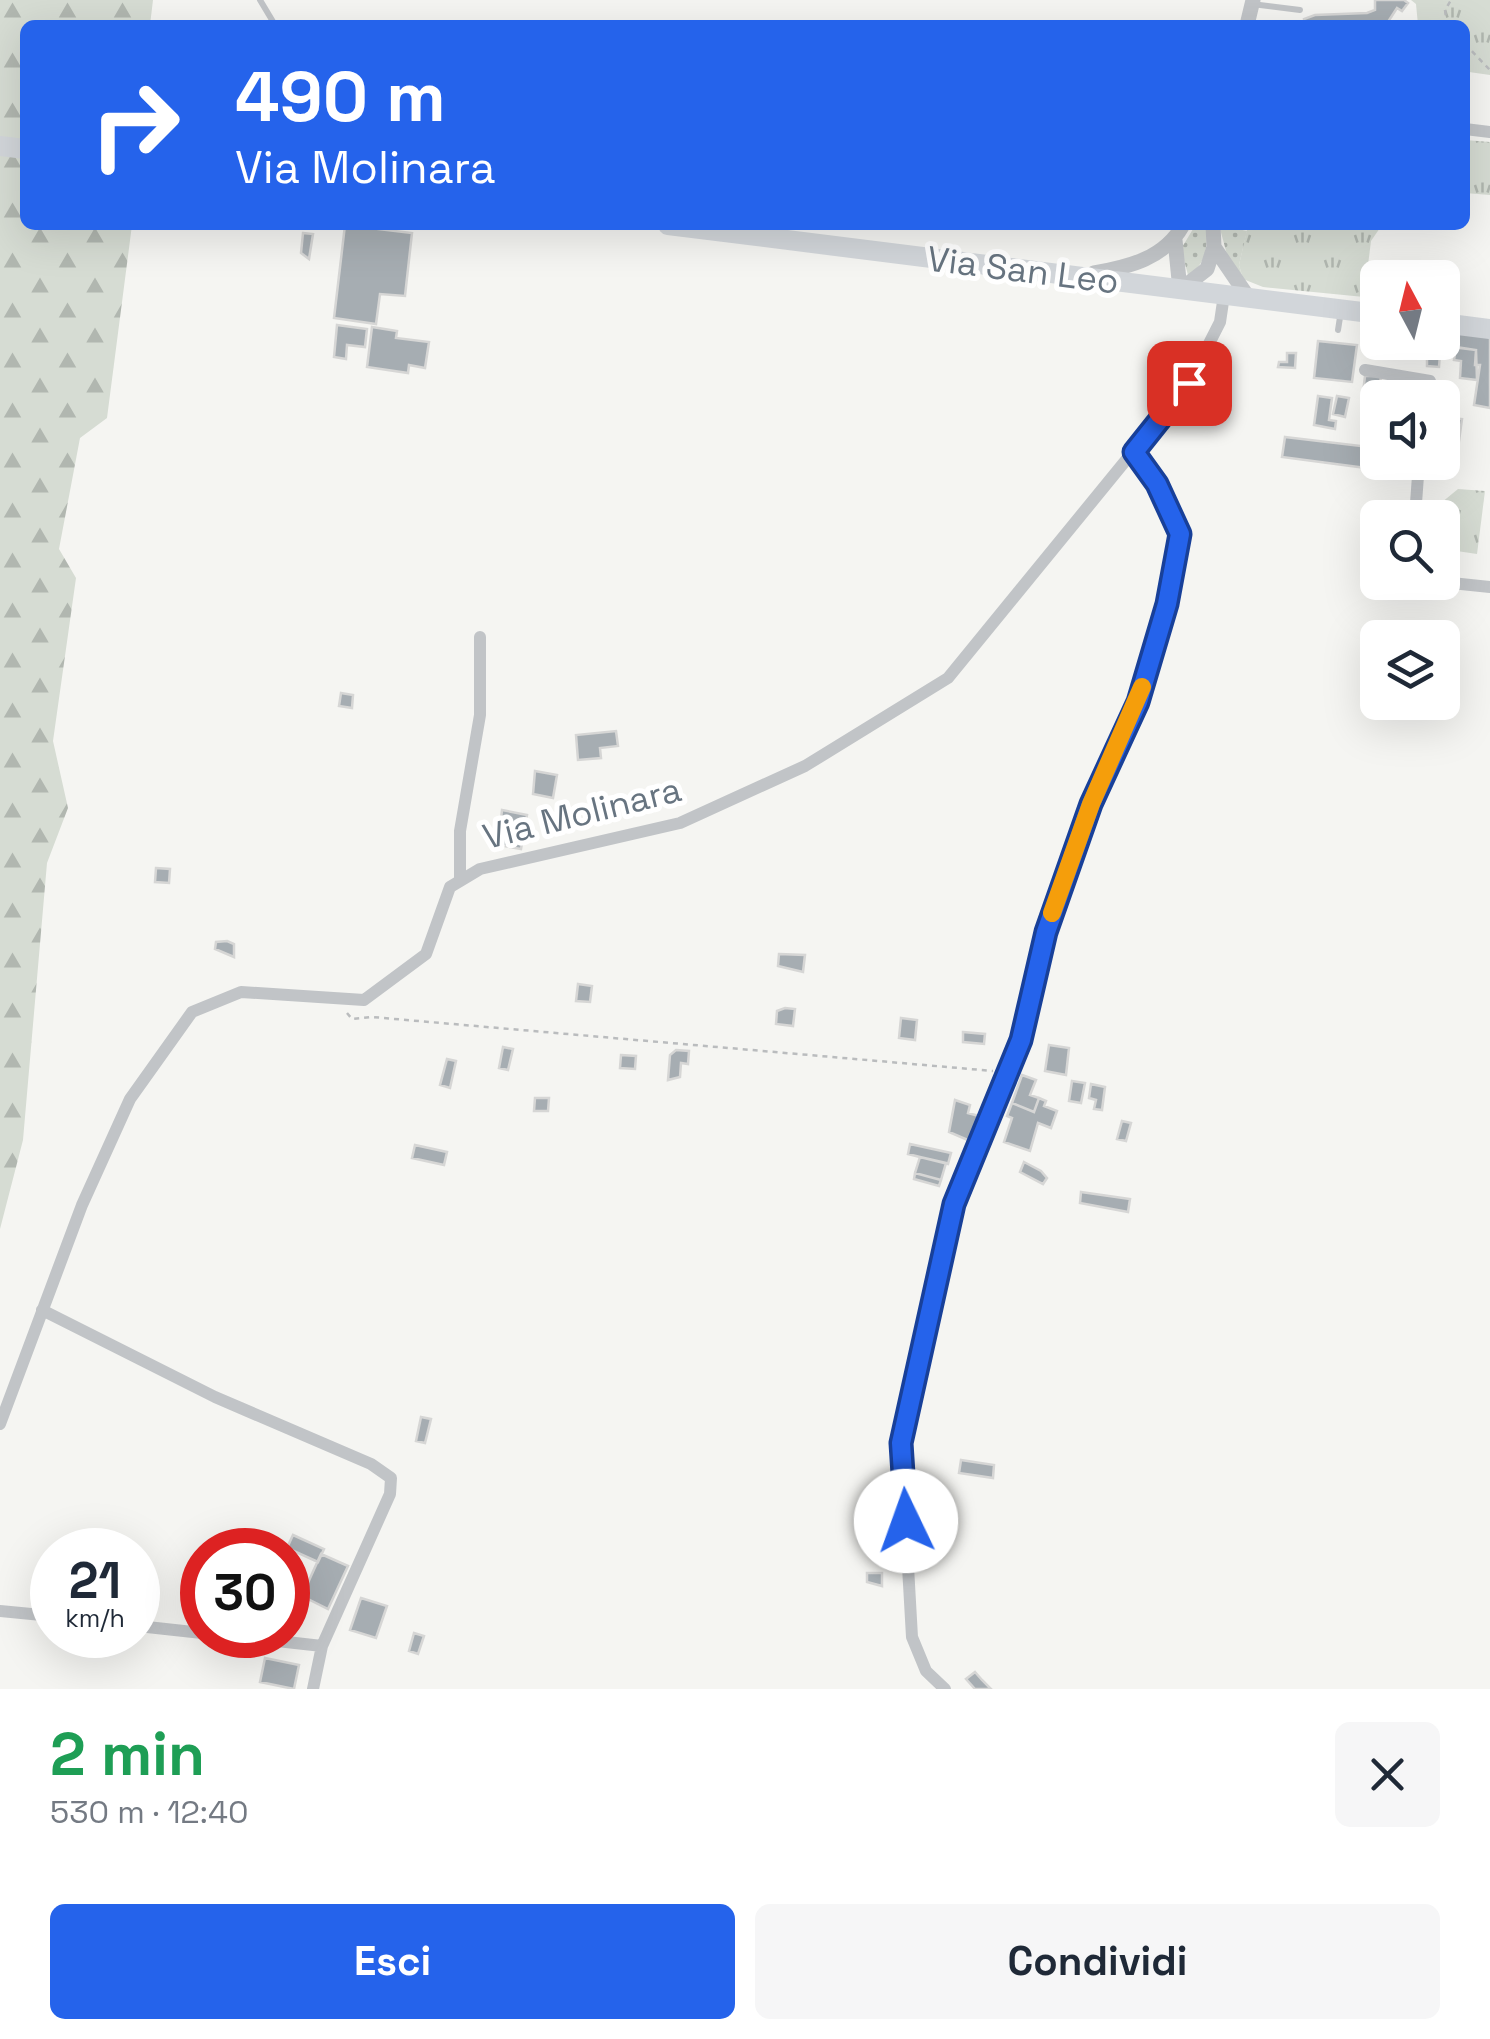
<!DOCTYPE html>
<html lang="it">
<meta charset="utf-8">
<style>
:root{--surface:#fff;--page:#f6f6f7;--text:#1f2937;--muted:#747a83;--accent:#2563eb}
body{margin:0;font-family:"Space Grotesk",sans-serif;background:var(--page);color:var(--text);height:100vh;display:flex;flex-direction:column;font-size:38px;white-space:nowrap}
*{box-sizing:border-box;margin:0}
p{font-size:32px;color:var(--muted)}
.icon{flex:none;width:55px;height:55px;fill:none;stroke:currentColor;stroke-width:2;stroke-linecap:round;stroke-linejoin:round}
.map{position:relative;height:1689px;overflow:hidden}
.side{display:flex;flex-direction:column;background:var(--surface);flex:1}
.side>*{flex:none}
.top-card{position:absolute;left:20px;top:20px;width:1450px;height:210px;border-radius:15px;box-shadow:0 10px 40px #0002;background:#2563eb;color:#fff;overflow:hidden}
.needle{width:65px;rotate:353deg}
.controls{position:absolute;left:1360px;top:260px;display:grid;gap:20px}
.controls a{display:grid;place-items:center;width:100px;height:100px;border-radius:15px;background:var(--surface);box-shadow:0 10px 40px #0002;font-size:50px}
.speed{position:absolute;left:30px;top:1528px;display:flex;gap:20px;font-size:50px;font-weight:700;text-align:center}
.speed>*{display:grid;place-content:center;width:130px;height:130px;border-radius:50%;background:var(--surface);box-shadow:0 10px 40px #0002;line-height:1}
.speed small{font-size:25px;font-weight:400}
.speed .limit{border:15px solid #d22;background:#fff;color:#111}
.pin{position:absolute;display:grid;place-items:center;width:85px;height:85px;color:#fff;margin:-42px;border-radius:20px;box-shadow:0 5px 15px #0006}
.me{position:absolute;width:110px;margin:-55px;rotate:357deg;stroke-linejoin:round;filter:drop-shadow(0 0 8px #0008)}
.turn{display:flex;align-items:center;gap:35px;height:210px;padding:0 50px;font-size:45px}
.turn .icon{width:130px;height:130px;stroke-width:2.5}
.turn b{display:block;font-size:70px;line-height:85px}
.round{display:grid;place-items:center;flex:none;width:105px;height:105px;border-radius:15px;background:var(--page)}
.head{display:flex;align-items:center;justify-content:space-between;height:170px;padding:0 50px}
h1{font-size:60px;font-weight:600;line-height:75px;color:#1e9e55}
.primary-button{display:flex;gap:20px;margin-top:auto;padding:20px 50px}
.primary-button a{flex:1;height:115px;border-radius:15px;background:var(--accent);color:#fff;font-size:40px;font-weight:600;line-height:115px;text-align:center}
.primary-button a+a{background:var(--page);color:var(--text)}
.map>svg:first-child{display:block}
.grass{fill:url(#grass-tufts)}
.forest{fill:url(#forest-firs)}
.garden{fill:url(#garden-dots)}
.building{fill:#a6adb2;stroke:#d6d6d5;stroke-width:2.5}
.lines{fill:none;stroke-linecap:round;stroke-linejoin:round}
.path{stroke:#babcbe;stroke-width:2.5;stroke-dasharray:5 5;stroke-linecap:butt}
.service{stroke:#c1c4c7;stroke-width:6}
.minor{stroke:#c1c4c7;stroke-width:12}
.tertiary{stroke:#c1c4c7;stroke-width:15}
.primary{stroke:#d2d6da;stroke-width:20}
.route-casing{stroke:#184099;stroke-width:25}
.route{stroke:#2563eb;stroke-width:18}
.slow{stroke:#f59e0b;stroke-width:18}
.labels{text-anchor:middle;stroke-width:10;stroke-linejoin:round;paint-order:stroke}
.street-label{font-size:35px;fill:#677480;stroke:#fff}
</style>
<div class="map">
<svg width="1490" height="1689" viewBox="0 0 1490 1689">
<defs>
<pattern id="grass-tufts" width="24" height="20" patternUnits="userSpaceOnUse" patternTransform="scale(2.5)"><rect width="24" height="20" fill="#d6dcd3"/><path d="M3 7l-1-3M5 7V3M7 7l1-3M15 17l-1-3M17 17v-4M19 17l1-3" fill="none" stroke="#b1b7b0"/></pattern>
<pattern id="forest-firs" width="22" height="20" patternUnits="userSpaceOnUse" patternTransform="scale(2.5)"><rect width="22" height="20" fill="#d6dcd3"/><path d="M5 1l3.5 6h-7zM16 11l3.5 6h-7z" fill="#b1b7b0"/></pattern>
<pattern id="garden-dots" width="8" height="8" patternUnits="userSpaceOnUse" patternTransform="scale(2.5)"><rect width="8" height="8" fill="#d6dcd3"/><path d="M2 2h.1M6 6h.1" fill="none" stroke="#b1b7b0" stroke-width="1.8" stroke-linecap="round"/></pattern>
</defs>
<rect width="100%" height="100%" fill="#f5f5f2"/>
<path class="grass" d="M 1411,0 L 1490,0 L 1490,75 L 1469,72 L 1465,91 L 1465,25 L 1418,25 L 1416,4 Z
M 1465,140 L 1490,142 L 1490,195 L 1465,193 Z
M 1248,225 L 1382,225 L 1371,241 L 1364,297 L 1263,287 L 1243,279 L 1239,265 Z
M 1458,489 L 1485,491 L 1477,554 L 1443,549 L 1442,518 L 1424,517 Z"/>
<path class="forest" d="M 0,0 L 153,0 L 150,25 L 25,25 L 25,225 L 132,225 L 107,418 L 80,438 L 59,549 L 76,578 L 53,741 L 68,808 L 47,863 L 23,1140 L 0,1229 Z"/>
<path class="garden" d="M 1219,225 L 1247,231 L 1239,265 L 1243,279 L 1229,262 Z
M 1193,229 L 1206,230 C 1208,249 1205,265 1188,275 L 1181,249 Z"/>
<path class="building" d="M 1404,0 L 1408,3 L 1402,11 L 1397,8 L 1386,25 L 1305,25 L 1304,19 L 1315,15 L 1367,13 L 1375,10 L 1375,0 Z
M 345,225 L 412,233 L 405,296 L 380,294 L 376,324 L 334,318 Z
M 303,233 L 313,234 L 309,259 L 301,253 Z
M 1377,323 L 1378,342 L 1441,342 L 1439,367 L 1427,366 L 1427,357 L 1375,352 Z
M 337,325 L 367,329 L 365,347 L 347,345 L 346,359 L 334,357 Z
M 372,327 L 397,331 L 396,338 L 429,342 L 425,368 L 409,365 L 408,373 L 367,367 Z
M 1453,331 L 1490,335 L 1490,408 L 1474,405 L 1480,365 L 1475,365 L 1476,350 L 1451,347 Z
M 1318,341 L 1357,345 L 1352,382 L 1314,378 Z
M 1456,347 L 1476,350 L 1477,380 L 1460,378 L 1461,361 L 1454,360 Z
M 1287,353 L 1296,353 L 1295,368 L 1278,367 L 1279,362 L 1287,362 Z
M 1365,376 L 1381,376 L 1378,403 L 1362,401 Z
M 1398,387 L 1418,390 L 1417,398 L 1397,398 Z
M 1318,396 L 1332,398 L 1329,420 L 1336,421 L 1335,429 L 1314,425 Z
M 1337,396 L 1349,398 L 1345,417 L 1333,414 Z
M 1442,417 L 1462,419 L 1456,463 L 1442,461 Z
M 1285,437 L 1378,448 L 1378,462 L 1390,462 L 1389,471 L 1282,457 Z
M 341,693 L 353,695 L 352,708 L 339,706 Z
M 616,731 L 618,746 L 600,748 L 601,758 L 578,760 L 576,735 Z
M 535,771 L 557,775 L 553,798 L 533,794 Z
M 502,810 L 527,815 L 521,849 L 498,845 Z
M 156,868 L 170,869 L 169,883 L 155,882 Z
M 227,941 L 234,944 L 234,957 L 215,949 L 216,942 Z
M 779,954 L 805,955 L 803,972 L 778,966 Z
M 578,984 L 592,986 L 590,1002 L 576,1001 Z
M 785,1008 L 795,1009 L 793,1026 L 776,1024 L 777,1011 Z
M 901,1018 L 917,1020 L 915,1040 L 899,1038 Z
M 963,1032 L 985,1034 L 984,1044 L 963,1042 Z
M 1049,1045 L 1069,1048 L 1066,1075 L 1045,1071 Z
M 503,1047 L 513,1049 L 508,1070 L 499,1068 Z
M 676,1050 L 689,1051 L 688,1064 L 681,1063 L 680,1077 L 668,1080 L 670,1055 Z
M 621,1055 L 636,1056 L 635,1069 L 620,1068 Z
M 447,1059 L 456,1061 L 450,1088 L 440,1085 Z
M 1022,1075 L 1036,1080 L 1030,1095 L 1039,1098 L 1034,1112 L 1012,1103 Z
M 1072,1081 L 1085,1083 L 1081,1103 L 1069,1101 Z
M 1091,1084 L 1105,1087 L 1102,1110 L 1094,1109 L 1096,1100 L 1089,1098 Z
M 535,1098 L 549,1098 L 548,1111 L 534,1111 Z
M 1039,1098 L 1046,1101 L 1044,1106 L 1057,1111 L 1051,1128 L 1038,1123 L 1030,1151 L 1004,1142 L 1012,1118 L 1007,1116 L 1012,1103 L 1034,1112 Z
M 955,1100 L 970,1105 L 968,1113 L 979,1116 L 977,1133 L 970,1141 L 949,1132 Z
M 1122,1121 L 1131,1123 L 1126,1141 L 1117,1139 Z
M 910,1144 L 951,1153 L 948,1164 L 908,1154 Z
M 415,1145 L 447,1152 L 444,1165 L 412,1158 Z
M 920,1157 L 946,1163 L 941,1180 L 915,1173 Z
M 1024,1162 L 1041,1171 L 1047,1178 L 1043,1184 L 1020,1172 Z
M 915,1173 L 941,1180 L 939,1186 L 914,1179 Z
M 1081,1192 L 1130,1199 L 1128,1212 L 1080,1203 Z
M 421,1417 L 431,1419 L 425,1443 L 416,1441 Z
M 961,1460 L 994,1465 L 993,1478 L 959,1473 Z
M 293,1535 L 324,1549 L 318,1562 L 287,1548 Z
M 321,1554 L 348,1566 L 328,1609 L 302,1596 Z
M 867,1573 L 882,1573 L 882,1586 L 867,1582 Z
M 361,1598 L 387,1606 L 376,1638 L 350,1630 Z
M 414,1633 L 424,1636 L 418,1654 L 409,1651 Z
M 265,1658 L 299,1665 L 294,1689 L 260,1682 Z
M 975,1672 L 982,1680 L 991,1689 L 975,1689 L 966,1679 Z"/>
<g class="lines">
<path class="path" d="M 1447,25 L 1445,10 L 1451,0
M 1465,44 L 1490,70
M 347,1013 L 352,1019 L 372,1017 L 993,1071"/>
<path class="service" d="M 260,0 L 275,25
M 1252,4 L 1300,10
M 1338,330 L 1341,311"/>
<path class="minor" d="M 1465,129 L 1490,132
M 1365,370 L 1430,381 L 1428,398
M 1415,517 L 1419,462
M 1442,582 L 1490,587
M 460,881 L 460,831 L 480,715 L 480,637
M 42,1310 L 215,1397 L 371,1464 L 391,1478 L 390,1494 L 322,1646 L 313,1689
M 0,1424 L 82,1205 L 130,1099 L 192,1012 L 241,992 L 364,1000 L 426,954 L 450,887 L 480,869 L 680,823 L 805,766 L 948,678 L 1189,383 L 1220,322 L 1224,295
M 0,1611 L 52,1616
M 138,1626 L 202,1633
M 224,1635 L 322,1646
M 945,1689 L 926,1671 L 912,1637 L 901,1443 L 954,1205 L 1021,1040 L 1046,931 L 1091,804 L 1138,702 L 1167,603 L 1179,534 L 1157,483 L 1134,452"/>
<path class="tertiary" d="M 1247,25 L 1253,0
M 1213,225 L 1214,247 L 1248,297
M 1175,240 L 1180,290 L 1207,269 L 1214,247
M 1094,273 C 1129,267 1165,258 1183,225"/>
<path class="primary" d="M 0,146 L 25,149
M 668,225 L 1378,314
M 1442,323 L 1490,329"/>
</g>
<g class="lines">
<defs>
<path id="route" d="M 906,1521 L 901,1443 L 954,1204 L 1021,1040 L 1046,932 L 1091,804 L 1138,702 L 1167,604 L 1180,534 L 1157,484 L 1134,452 L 1189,383"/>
</defs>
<use href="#route" class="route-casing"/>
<use href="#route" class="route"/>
<path class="slow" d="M 1052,913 L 1091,804 L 1142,687"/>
</g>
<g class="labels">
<g class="street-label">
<text transform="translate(1023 270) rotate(7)" y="12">Via San Leo</text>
<text transform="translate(582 813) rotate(-14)" y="12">Via Molinara</text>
</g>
</g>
</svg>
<div class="controls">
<a><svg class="needle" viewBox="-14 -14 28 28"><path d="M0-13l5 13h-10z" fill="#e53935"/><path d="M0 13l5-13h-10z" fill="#747a83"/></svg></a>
<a><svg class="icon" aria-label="sound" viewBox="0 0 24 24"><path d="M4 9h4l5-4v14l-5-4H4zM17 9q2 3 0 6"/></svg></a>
<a><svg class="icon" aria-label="search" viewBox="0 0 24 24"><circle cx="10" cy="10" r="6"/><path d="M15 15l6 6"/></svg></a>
<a><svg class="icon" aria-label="layers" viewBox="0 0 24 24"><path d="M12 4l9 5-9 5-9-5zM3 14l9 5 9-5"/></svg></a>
</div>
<div class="speed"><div>21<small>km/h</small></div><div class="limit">30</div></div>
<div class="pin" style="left:1189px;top:383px;background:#d93025"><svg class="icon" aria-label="arrive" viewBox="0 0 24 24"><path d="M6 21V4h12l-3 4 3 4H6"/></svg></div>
<svg class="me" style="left:906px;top:1521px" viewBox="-20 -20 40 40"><circle r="19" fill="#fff"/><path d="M0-13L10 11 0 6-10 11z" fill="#2563eb"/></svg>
<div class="top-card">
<div class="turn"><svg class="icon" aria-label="right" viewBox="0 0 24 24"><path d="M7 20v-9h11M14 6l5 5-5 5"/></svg><div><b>490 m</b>Via Molinara</div></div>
</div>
</div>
<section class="side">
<div class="head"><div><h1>2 min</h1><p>530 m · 12:40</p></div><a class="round"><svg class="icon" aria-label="close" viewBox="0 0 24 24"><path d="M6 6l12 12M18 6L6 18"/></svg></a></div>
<div class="primary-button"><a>Esci</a><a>Condividi</a></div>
</section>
